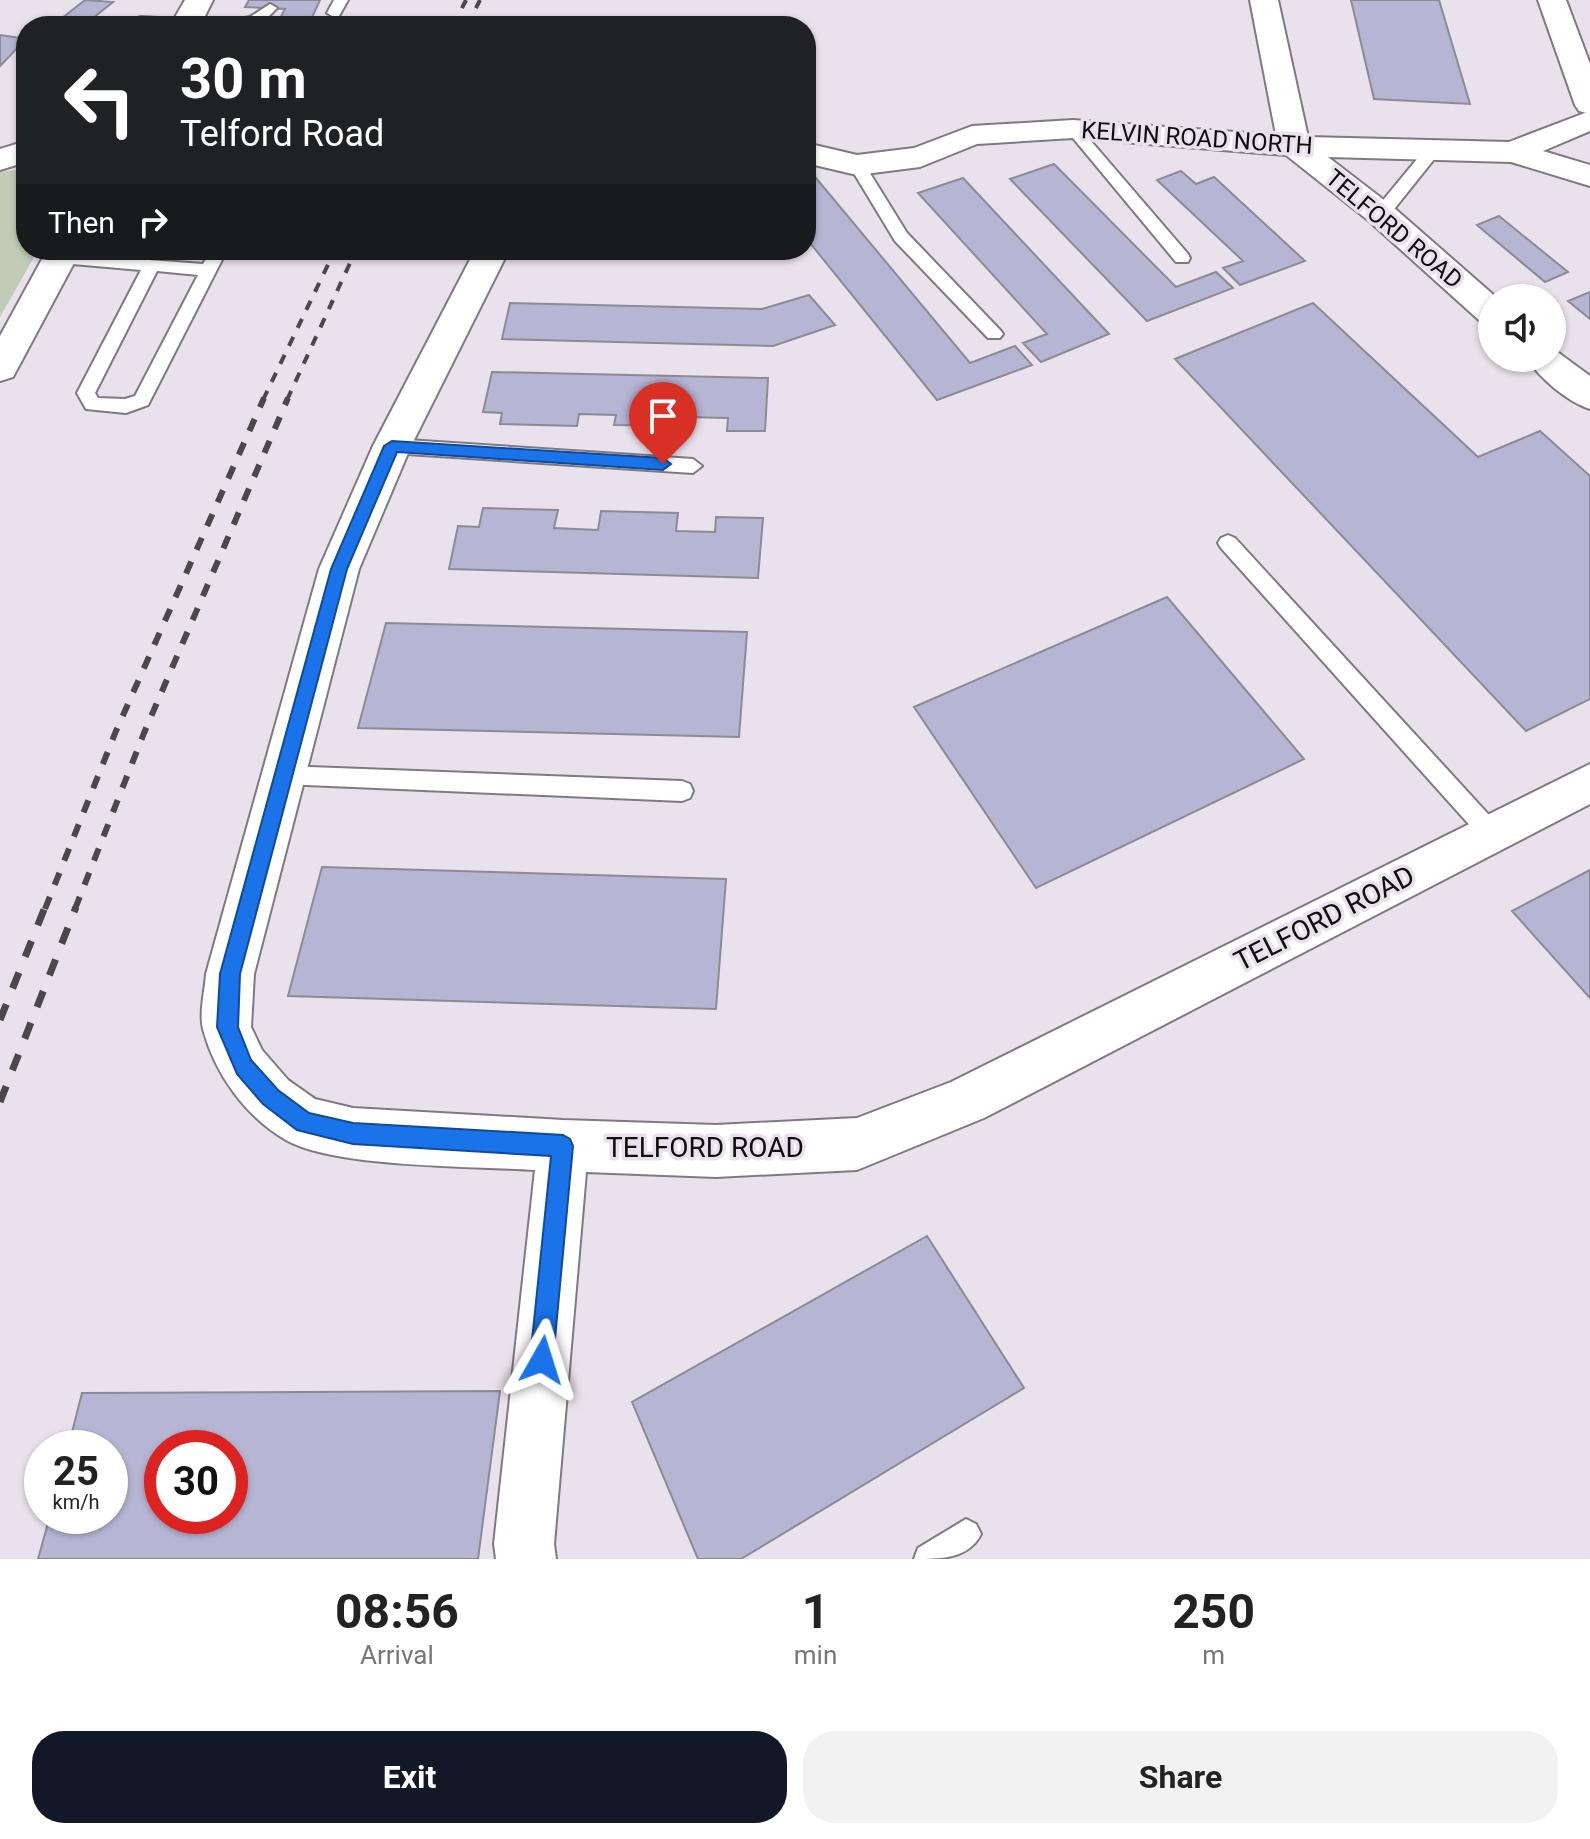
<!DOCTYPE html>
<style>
:root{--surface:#fff;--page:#f2f2f2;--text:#222;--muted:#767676;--accent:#111827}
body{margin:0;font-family:Roboto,sans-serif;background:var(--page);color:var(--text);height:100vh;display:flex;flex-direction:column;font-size:30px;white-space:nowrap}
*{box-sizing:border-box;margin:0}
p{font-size:26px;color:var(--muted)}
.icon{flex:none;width:44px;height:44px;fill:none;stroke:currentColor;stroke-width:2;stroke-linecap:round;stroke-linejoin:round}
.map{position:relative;height:1559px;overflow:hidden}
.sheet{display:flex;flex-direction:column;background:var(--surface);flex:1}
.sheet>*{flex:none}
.top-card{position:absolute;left:16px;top:16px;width:800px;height:244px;border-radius:32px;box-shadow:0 2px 6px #0004;background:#202124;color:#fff;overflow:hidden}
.fabs{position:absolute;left:1478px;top:284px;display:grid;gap:16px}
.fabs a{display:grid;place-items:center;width:88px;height:88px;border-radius:50%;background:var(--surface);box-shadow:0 2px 6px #0004;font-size:40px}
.speed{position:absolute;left:24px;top:1430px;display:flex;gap:16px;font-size:40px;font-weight:700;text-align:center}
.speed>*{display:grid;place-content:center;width:104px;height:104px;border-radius:50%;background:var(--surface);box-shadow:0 2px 6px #0004;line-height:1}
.speed small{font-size:20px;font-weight:400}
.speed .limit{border:12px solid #d22;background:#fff;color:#111}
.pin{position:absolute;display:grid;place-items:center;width:68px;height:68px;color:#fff;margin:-82px -34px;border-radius:50% 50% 50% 0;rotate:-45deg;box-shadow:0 0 8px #0007}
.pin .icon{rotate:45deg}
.me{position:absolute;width:88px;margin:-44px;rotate:6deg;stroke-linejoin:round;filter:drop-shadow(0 0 6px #0008)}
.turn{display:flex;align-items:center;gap:28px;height:168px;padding:0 32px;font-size:36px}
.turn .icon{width:104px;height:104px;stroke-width:2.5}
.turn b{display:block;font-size:56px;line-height:68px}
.then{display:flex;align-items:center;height:76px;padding:0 32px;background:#0003;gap:16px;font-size:30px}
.eta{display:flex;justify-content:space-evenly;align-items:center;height:136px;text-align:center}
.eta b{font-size:48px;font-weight:700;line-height:56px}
.button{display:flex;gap:16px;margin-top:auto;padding:16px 32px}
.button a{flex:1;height:92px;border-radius:32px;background:var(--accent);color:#fff;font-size:32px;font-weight:700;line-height:92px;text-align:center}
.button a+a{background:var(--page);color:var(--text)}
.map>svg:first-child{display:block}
.green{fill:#bfccb6}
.building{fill:#b6b5d4;stroke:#8b8b95;stroke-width:2;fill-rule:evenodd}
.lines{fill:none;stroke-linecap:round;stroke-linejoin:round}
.service-casing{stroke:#807981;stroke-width:4}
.minor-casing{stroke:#807981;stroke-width:4}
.tertiary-casing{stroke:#807981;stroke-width:4}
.secondary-casing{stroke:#807981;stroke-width:4}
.service{fill:#fff;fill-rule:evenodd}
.minor{fill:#fff;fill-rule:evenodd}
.tertiary{fill:#fff;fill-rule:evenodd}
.secondary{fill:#fff;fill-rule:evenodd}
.rail-far2{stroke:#4b474c;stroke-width:4;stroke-dasharray:10 10;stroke-linecap:butt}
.rail-far1{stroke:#4b474c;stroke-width:6;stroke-dasharray:13 13;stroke-linecap:butt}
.rail{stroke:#4b474c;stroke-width:7;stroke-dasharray:17 17;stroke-linecap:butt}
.route{fill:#1a73e8;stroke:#114b97;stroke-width:2}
.labels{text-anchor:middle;stroke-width:7;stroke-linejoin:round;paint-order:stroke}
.far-street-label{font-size:24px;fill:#0f0d10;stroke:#e9e1eb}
.street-label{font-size:28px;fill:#0f0d10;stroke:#e9e1eb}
</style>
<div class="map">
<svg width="1590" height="1559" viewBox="0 0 1590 1559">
<rect width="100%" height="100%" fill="#e9e1eb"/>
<path class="green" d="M 16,170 L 26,175 L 26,250 L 38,250 L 0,317 L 0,172 Z"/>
<path class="building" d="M 85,0 L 113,2 L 83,26 L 52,26 Z
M 249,0 L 320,0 L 309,24 L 278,22 L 285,9 L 245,7 Z
M 1351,0 L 1439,0 L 1470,104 L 1374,99 Z
M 0,35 L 26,39 L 0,66 Z
M 1054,164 L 1176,287 L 1216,272 L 1233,288 L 1147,321 L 1010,179 Z
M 806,166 L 970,363 L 1015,346 L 1032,365 L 937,400 L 806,238 Z
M 1181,171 L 1196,184 L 1214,177 L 1305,261 L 1240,285 L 1223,268 L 1243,261 L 1157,180 Z
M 963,178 L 1109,334 L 1041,362 L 1023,343 L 1047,334 L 918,193 Z
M 1499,216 L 1568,272 L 1545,282 L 1477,225 Z
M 1590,292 L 1590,319 L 1568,301 Z
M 809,295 L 835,325 L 773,346 L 502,339 L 510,303 L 762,309 Z
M 1313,303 L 1478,457 L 1540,431 L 1590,476 L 1590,699 L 1526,731 L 1175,359 Z
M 492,372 L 768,378 L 765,431 L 727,431 L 728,418 L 686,417 L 685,426 L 614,425 L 616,415 L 579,414 L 577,426 L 500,424 L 502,413 L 483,412 Z
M 483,508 L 558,510 L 554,528 L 598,530 L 601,511 L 678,513 L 676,531 L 715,532 L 716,517 L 763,518 L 758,578 L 449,569 L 458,526 L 479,527 Z
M 1167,597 L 1304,759 L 1036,888 L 914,707 Z
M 386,623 L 747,632 L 739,737 L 358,728 Z
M 322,867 L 726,879 L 716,1009 L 288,996 Z
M 1590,870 L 1590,998 L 1512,911 Z
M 927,1236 L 1024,1388 L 741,1559 L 698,1559 L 632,1402 Z
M 500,1391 L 478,1559 L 38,1559 L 50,1516 L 110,1516 L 110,1448 L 68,1448 L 82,1393 ZM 162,1448 L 230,1448 L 230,1516 L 162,1516 Z"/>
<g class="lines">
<defs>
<path id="service" d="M 334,0 L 348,0 L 339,16 L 334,17 L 327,13 Z
M 270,4 L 277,8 L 265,20 L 254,26 L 215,26 L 222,22 L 250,17 Z
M 1073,124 L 1078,126 L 1188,254 L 1190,258 L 1188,262 L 1176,262 L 1068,132 L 1068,126 Z
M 1433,145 L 1439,147 L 1439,153 L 1387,218 L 1375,218 L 1375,210 L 1427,147 Z
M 857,160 L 863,162 L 907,233 L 1000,330 L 1003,334 L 1000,338 L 988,338 L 895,241 L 849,165 Z
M 211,250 L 227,250 L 148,405 L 126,413 L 86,409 L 77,393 L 141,270 L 61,263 L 53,257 L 55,253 L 203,264 ZM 157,271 L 198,275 L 135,396 L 125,399 L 98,398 L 95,393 Z
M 392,439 L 693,459 L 702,466 L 693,473 L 392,453 L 383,446 Z
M 1228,535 L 1235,538 L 1499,826 L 1502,833 L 1499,840 L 1491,843 L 1483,840 L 1221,548 L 1218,543 L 1221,538 Z
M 283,766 L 682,781 L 690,784 L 693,791 L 690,798 L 682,801 L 283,784 L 275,782 L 272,775 L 275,768 Z
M 966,1519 L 976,1524 L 981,1534 C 969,1559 940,1559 914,1559 L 918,1548 Z"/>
<path id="minor" d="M 1250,0 L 1278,0 L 1308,137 L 1509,142 L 1590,111 L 1590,131 L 1543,151 L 1590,165 L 1590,186 L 1511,162 L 1328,157 L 1393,207 L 1497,298 L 1492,298 L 1492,325 L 1480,321 L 1369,221 L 1286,155 L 1073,138 L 977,144 L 920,167 L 857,175 L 806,163 L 806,143 L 857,155 L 914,148 L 972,126 L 1073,120 L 1276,135 Z
M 141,17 L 195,20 L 200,26 L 126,26 L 131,20 Z
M 26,141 L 26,162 L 0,170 L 0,149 Z
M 475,250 L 509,250 L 411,446 L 359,569 L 254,974 L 251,1027 L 262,1050 L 288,1080 L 315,1099 L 353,1108 L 563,1120 L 716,1125 L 857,1118 L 951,1082 L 1590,764 L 1590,804 L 984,1118 L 857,1170 L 716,1177 L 586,1172 L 554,1544 L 556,1559 L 496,1559 L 494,1544 L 535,1170 C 474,1166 335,1168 286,1140 C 245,1116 215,1074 203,1029 C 199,1013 205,990 206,974 L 319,569 L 373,446 Z
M 1552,348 L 1590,376 L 1590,409 C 1568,402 1539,378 1527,358 L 1552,358 Z"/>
<path id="tertiary" d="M 185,0 L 213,0 L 200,26 L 170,26 Z
M 47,250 L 81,250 L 13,377 L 0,381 L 0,336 Z"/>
<path id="secondary" d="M 1538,0 L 1566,0 L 1590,64 L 1590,114 L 1579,111 L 1575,105 Z"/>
</defs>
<use href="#service" class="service-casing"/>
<use href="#minor" class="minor-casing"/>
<use href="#tertiary" class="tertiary-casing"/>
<use href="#secondary" class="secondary-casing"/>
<use href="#service" class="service"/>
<use href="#minor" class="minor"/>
<use href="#tertiary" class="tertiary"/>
<use href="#secondary" class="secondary"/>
<path class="rail-far2" d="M 453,26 L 466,0
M 467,26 L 480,0
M 263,400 L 335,250
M 287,400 L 356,250"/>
<path class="rail-far1" d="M 45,909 L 116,731 L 264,398
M 75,909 L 144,733 L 288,398"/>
<path class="rail" d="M 0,1020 L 45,907
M 0,1102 L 76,907"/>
</g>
<path class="route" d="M 392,441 L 663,458 L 671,464 L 663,470 L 397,452 L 347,569 L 240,974 L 238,1027 L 251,1060 L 278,1090 L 309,1113 L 353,1123 L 563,1135 L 570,1139 L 573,1146 L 553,1360 L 550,1369 L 542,1372 L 534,1369 L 530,1360 L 551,1156 L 353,1144 L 297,1130 L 263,1104 L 237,1074 L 217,1027 L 220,974 L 331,569 L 384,446 Z"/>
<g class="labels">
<g class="far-street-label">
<text transform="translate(1197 138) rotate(4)" y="8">KELVIN ROAD NORTH</text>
<text transform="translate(1394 229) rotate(40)" y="8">TELFORD ROAD</text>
</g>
<g class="street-label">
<text transform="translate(1324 918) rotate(-27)" y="10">TELFORD ROAD</text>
<text x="705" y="1157">TELFORD ROAD</text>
</g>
</g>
</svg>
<div class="fabs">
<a><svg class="icon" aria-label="sound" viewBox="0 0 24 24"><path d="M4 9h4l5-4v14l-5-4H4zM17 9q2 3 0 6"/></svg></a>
</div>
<div class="speed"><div>25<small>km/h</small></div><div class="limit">30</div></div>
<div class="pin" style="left:663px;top:464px;background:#d93025"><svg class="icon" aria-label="arrive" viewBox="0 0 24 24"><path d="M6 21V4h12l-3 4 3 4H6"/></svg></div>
<svg class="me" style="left:542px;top:1360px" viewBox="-20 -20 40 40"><path d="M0-17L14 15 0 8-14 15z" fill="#1a73e8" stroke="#fff" stroke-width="4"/></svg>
<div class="top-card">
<div class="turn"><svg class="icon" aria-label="left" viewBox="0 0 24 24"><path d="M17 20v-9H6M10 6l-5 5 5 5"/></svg><div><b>30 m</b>Telford Road</div></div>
<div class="then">Then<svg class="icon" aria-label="right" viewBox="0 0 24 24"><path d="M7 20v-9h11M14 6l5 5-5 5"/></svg></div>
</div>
</div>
<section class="sheet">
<div class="eta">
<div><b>08:56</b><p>Arrival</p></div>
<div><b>1</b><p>min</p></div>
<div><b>250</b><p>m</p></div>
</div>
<div class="button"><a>Exit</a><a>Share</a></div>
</section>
